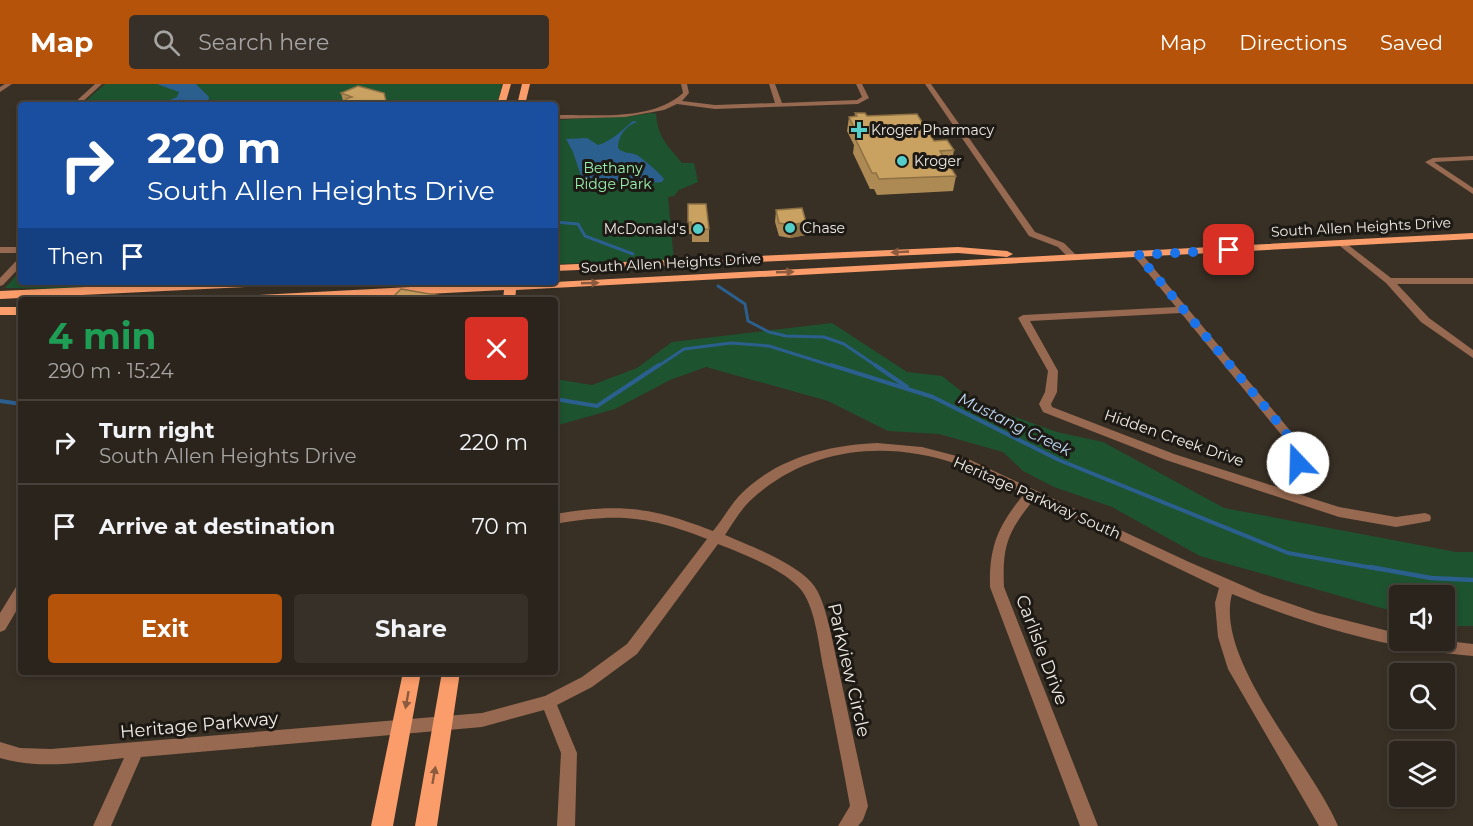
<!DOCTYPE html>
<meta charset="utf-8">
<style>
:root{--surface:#2b241c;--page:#373029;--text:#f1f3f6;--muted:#a6a4a3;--line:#47413b;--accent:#b45309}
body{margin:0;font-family:Montserrat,sans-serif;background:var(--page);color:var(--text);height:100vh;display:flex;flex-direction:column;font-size:22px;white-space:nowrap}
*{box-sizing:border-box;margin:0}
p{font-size:20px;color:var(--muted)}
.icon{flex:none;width:33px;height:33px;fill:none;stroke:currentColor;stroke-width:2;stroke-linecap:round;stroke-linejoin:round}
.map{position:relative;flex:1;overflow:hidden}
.sheet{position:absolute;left:18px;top:213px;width:540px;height:378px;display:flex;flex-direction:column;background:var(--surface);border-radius:6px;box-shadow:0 3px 9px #0003,0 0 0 2px var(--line)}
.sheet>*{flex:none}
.hud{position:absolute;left:18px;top:18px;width:540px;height:183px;border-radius:6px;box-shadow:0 3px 9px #0003,0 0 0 2px var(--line);background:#1a4fa0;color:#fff;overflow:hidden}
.controls{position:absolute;left:1389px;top:501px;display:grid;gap:12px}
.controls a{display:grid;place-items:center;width:66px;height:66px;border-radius:6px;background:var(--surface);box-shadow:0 3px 9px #0003,0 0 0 2px var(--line);font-size:30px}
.pin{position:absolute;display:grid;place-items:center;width:51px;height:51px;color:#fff;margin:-26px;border-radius:12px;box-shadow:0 3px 9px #0006}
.me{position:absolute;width:66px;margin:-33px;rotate:339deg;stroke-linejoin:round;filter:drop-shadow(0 0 4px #0008)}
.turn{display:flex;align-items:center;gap:21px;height:126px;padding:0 30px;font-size:27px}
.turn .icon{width:78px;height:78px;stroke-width:2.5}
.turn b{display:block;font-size:42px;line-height:51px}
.then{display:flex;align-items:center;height:57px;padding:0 30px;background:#0003;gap:12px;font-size:22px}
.round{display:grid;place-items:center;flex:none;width:63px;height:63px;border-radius:6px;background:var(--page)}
.overview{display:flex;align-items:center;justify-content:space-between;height:102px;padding:0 30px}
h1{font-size:36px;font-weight:700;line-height:45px;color:#1e9e55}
.cta{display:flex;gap:12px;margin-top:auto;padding:12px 30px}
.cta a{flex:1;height:69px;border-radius:6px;background:var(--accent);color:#fff;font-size:24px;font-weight:700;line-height:69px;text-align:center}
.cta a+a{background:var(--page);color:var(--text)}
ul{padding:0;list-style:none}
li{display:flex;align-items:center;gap:18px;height:84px;padding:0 30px;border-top:2px solid var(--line)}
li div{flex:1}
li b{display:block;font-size:22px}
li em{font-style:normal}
header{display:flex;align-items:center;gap:36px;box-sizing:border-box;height:84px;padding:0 30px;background:var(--accent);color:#fff}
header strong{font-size:28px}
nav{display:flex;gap:33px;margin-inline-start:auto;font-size:21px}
.search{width:420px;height:54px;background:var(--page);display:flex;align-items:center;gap:15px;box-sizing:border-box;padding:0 21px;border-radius:6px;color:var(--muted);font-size:22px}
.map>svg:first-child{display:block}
.green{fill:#1d532f}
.water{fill:#2b5f8e}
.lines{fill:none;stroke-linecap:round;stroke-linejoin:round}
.stream-far2{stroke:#2b5f8e;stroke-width:3}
.stream-far1{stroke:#2b5f8e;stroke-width:4}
.stream{stroke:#2b5f8e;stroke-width:4.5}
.minor{fill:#976951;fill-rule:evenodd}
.major{fill:#fb9d6a;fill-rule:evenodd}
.wall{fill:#ad8a53}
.shaded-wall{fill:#8d7144}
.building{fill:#c9a161;stroke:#8d7144;stroke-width:1.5}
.oneway{fill:#8c5b3f}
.route{stroke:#1a73e8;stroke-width:10;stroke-dasharray:0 18}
.poi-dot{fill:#54cdc8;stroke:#1d1914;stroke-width:2}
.labels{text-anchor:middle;stroke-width:6;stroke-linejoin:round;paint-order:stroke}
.far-poi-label{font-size:14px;fill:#f0eae3;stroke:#1d1914;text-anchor:start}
.far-park-label{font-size:14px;fill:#99f1b0;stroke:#1d1914}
.far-street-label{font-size:14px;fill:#f0eae3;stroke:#1d1914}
.street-label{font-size:15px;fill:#f0eae3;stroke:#1d1914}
.water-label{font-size:16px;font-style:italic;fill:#c0dcf8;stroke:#1d1914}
.near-street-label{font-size:18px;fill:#f0eae3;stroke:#1d1914}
</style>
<header>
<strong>Map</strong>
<div class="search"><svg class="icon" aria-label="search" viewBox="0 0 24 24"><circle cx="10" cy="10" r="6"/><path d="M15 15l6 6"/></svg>Search here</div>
<nav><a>Map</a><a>Directions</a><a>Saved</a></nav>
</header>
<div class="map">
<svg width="1473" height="742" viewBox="0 0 1473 742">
<rect width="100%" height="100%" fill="#393025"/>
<path class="green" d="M 105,0 L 502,0 L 497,21 L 81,21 Z
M 653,29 L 656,30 C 658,54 668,62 682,79 L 694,79 L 698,98 L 679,106 L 674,112 L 668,113 L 674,176 L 555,180 L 555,36 L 631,32 Z
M 21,186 L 21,198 L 197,198 L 81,205 L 5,204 Z
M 832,239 L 907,288 L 942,292 L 976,319 L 1057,348 L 1103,358 L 1224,424 L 1456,468 L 1473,468 L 1473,542 L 1445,542 L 1444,512 L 1400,512 L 1399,529 L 1200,472 L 1112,423 L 1054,403 L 1023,387 L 1003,368 L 939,350 L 888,347 L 828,317 L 706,283 L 670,296 L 615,325 L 555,342 L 555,295 L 592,301 L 637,284 L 672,258 Z"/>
<path class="water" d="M 157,0 L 196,0 L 209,13 L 208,19 L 206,21 L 145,21 L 164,18 L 177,13 L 179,8 Z
M 633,37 L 638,38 C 625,41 618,53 618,64 C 624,70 630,68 637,71 C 641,73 662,91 664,95 L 662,98 L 609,102 L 581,92 L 573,68 L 566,55 L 587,54 L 598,61 C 612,57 622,46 633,37 Z"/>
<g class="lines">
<path class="stream-far2" d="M 555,138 L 578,140 L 585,152 L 633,170
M 718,202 L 745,220 L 748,237 L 769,248 L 786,252 L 824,253 L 844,260 L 878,283
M 657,283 L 684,265 L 731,259 L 769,262 L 836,283"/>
<path class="stream-far1" d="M 831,281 L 933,313 L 1059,376 L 1288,469 L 1379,485
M 875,281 L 907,303
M 555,315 L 597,322 L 659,281
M 0,317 L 21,320"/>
<path class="stream" d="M 1370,483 L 1431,494 L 1473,496"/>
<path class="minor" d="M 5,0 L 12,0 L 0,8 L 0,3 Z
M 95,0 L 102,0 L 79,21 L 72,21 Z
M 681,0 L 687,0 L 689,9 L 682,17 L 715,21 L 775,19 L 769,0 L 775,0 L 782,19 L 857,16 L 862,13 L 856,0 L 862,0 L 869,14 L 858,20 L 715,25 L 677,20 L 664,26 L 625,33 L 555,35 L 555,31 C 595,30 651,38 683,9 Z
M 925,0 L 931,0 L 1035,148 L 1064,159 L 1077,172 L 1077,176 L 1071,176 L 1058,163 L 1029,152 Z
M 1473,72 L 1473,76 L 1434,78 L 1473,104 L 1473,110 L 1425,78 L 1433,74 Z
M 1343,157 L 1391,194 L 1473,194 L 1473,200 L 1397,200 L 1429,234 L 1473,266 L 1473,274 L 1421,238 L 1386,199 L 1340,162 L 1339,160 Z
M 0,163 L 21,163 L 21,169 L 0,169 Z
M 1138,168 L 1141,169 L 1293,350 L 1304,379 L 1298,410 L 1339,423 L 1396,433 L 1425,429 L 1430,431 L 1431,434 L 1430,437 L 1396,443 L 1339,433 L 1166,376 L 1043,328 L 1039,320 L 1045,308 L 1048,287 L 1018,234 L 1023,231 L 1176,223 L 1133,171 ZM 1181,229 L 1284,354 L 1292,379 L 1286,406 L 1174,370 L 1052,323 L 1051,320 L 1057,308 L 1058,287 L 1030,237 Z
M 21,174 L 21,182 L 3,201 L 0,202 L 0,194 L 18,175 Z
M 877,359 L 922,363 L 968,375 L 1189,478 L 1262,510 L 1317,529 L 1400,550 L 1400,556 L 1439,556 L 1473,560 L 1473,572 C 1389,565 1310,542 1232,510 C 1214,576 1312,680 1338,742 L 1319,742 L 1228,585 L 1218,553 L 1215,519 L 1219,504 L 1034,415 C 1008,448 1002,461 1004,503 L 1098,742 L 1080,742 L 990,503 C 989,462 998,442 1024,410 C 1002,400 980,388 957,380 C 887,356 809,363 752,415 C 741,425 733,439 725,451 C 750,462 792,477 811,498 C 822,510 826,530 830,545 L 868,722 L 863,736 L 858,742 L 838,742 L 850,722 C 842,677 833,632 824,587 C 819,564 816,526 802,507 C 786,486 743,470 718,460 L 637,570 L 592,603 L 557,621 L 577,669 L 575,742 L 557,742 L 561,669 L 544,626 L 482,643 L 141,673 L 111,742 L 93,742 L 124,674 C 82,678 40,686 0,674 L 0,658 L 20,664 L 51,665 L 482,629 L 545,612 L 582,593 L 627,560 L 707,455 C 648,432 618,429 555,440 L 555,430 C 620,419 652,423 713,447 C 723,435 731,420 741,410 C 777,374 828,361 877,359 Z
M 21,501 L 21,519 L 5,546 L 0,548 L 0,529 L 16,503 Z"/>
<path class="major" d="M 503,0 L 511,0 L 505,21 L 497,21 Z
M 522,0 L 530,0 L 525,21 L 517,21 Z
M 1473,149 L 1473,155 L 516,206 L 515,216 L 503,216 L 504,206 L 311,216 L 232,216 L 238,212 L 505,198 L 555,198 Z
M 958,163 L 1007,167 L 1013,170 L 1007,173 L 958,169 L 555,187 L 555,181 Z
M 193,198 L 272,198 L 266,202 L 0,215 L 0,207 Z
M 0,223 L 21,223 L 21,231 L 0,231 Z
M 403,588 L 421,588 L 393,742 L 371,742 Z
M 442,588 L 460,588 L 437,742 L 415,742 Z"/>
</g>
<path class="wall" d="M 341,9 L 388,21 L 344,21 Z
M 855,29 L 867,32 L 934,57 L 954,66 L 951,82 L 950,82 L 956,92 L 953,107 L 877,111 L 874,105 L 870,105 L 853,69 L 854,61 L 847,47 L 849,33 L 855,32 Z
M 688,120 L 709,145 L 709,158 L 692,158 L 692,150 L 689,150 Z
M 776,126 L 806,151 L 790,154 L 779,152 L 775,138 Z"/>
<path class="shaded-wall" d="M 384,9 L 388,21 L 380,21 Z
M 806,138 L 806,151 L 790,154 L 791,141 Z"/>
<path class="building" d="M 358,2 L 384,9 L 386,17 L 380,21 L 346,21 L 346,15 L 352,13 L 341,9 Z
M 855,29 L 865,29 L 867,32 L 917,30 L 934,57 L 947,56 L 954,66 L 940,67 L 956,92 L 879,95 L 876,89 L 872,89 L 855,54 L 859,54 L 849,33 L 857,32 Z
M 688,120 L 706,120 L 709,145 L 692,146 L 691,138 L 688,138 Z
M 802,124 L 806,138 L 791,141 L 779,139 L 776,126 Z
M 401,205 L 453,214 L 451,216 L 402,216 L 392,214 Z"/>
<defs><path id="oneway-solid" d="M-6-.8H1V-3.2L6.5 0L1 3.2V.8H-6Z" transform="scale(1.5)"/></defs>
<g class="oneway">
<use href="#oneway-solid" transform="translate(900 168) rotate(177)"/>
<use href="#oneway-solid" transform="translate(785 188) rotate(-2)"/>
<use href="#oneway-solid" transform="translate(590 199) rotate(-2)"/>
<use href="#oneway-solid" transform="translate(407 616) rotate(100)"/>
<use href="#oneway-solid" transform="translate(434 691) rotate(-80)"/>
</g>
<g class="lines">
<path class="route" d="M 1229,166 L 1138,171 L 1280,341 L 1289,353 L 1298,379"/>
</g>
<g class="poi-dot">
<path d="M856 37h6v6h6v6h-6v6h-6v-6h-6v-6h6z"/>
<circle cx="902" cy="77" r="6"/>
<circle cx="790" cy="144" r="6"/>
<circle cx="698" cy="145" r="6"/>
</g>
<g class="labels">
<g class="far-poi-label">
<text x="871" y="51">Kroger Pharmacy</text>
<text x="914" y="82">Kroger</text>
<text x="802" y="149">Chase</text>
<text x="686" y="150" text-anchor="end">McDonald's</text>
</g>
<g class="far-park-label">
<text x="613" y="89">Bethany<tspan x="613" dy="16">Ridge Park</tspan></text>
</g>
<g class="far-street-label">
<text transform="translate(1361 143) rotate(-3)" y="5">South Allen Heights Drive</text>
<text transform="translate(671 179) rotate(-3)" y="5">South Allen Heights Drive</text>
</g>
<g class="street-label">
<text transform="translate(1174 354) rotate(19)" y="5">Hidden Creek Drive</text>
<text transform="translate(1037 414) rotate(24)" y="5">Heritage Parkway South</text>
</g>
<g class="water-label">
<text transform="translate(1015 340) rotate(26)" y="6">Mustang Creek</text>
</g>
<g class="near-street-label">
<text transform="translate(1042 566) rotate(69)" y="6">Carlisle Drive</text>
<text transform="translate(849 586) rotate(77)" y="6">Parkview Circle</text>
<text transform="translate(199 641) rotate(-5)" y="6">Heritage Parkway</text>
</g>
</g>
</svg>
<div class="controls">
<a><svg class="icon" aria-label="sound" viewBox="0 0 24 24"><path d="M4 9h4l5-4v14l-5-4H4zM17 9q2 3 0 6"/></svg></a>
<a><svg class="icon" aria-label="search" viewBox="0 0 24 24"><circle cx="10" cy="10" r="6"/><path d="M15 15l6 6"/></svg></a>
<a><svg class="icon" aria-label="layers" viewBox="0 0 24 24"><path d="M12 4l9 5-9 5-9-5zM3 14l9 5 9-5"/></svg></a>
</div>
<div class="pin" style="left:1229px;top:166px;background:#d93025"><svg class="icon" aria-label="arrive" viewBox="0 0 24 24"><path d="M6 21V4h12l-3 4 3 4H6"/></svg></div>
<svg class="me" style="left:1298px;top:379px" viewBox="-20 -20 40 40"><circle r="19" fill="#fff"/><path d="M0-13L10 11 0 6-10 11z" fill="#1a73e8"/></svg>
<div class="hud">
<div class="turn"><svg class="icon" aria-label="right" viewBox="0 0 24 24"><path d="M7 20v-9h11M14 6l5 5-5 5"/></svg><div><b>220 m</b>South Allen Heights Drive</div></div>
<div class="then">Then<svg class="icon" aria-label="arrive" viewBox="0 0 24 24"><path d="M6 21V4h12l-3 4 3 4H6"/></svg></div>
</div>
<section class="sheet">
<div class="overview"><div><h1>4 min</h1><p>290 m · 15:24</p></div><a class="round" style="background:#d93025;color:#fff"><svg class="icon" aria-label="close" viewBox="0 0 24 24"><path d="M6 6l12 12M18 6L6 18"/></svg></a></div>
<ul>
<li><svg class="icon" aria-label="right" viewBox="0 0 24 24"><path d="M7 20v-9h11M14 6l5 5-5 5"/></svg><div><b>Turn right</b><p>South Allen Heights Drive</p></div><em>220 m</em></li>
<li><svg class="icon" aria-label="arrive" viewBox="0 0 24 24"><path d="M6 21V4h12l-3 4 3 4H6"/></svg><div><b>Arrive at destination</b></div><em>70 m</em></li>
</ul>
<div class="cta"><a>Exit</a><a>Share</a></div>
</section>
</div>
